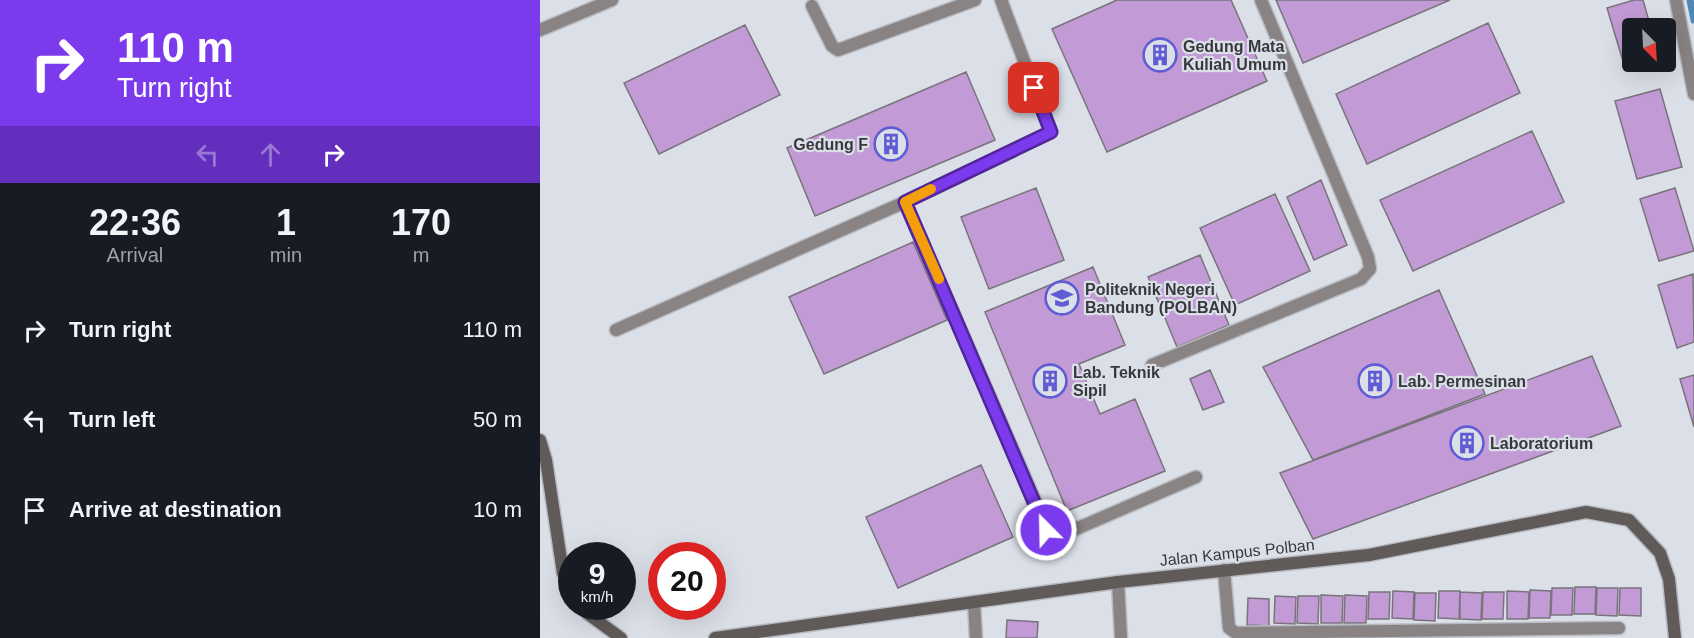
<!DOCTYPE html>
<style>
:root{--surface:#171b24;--page:#20242c;--text:#f1f3f6;--muted:#9ea1a6}
body{margin:0;font-family:Helvetica,sans-serif;background:var(--page);color:var(--text);height:100vh;display:flex;flex-direction:column;font-size:22px;white-space:nowrap}
*{box-sizing:border-box;margin:0}
p{font-size:20px;color:var(--muted)}
.icon{flex:none;width:33px;height:33px;fill:none;stroke:currentColor;stroke-width:2;stroke-linecap:round;stroke-linejoin:round}
.map{position:relative;flex:1;overflow:hidden}
.details{display:flex;flex-direction:column;background:var(--surface);width:540px}
.details>*{flex:none}
.hud{background:#7c3aed;color:#fff;overflow:hidden}
.needle{width:39px;rotate:156deg}
.fabs{position:absolute;left:1082px;top:18px;display:grid;gap:12px}
.fabs a{display:grid;place-items:center;width:54px;height:54px;border-radius:6px;background:var(--surface);box-shadow:0 6px 24px #0002;font-size:30px}
.speed{position:absolute;left:18px;top:542px;display:flex;gap:12px;font-size:30px;font-weight:700;text-align:center}
.speed>*{display:grid;place-content:center;width:78px;height:78px;border-radius:50%;background:var(--surface);box-shadow:0 6px 24px #0002;line-height:1}
.speed small{font-size:15px;font-weight:400}
.speed .limit{border:9px solid #d22;background:#fff;color:#111}
.pin{position:absolute;display:grid;place-items:center;width:51px;height:51px;color:#fff;margin:-26px;border-radius:12px;box-shadow:0 3px 9px #0006}
.me{position:absolute;width:66px;margin:-33px;rotate:337deg;stroke-linejoin:round;filter:drop-shadow(0 0 4px #0008)}
.turn{display:flex;align-items:center;gap:21px;height:126px;padding:0 18px;font-size:27px}
.turn .icon{width:78px;height:78px;stroke-width:2.5}
.turn b{display:block;font-size:42px;line-height:51px}
.lanes{display:flex;align-items:center;height:57px;padding:0 18px;background:#0003;justify-content:center;gap:30px;direction:ltr}
.lanes .off{opacity:.35}
.eta{display:flex;justify-content:space-evenly;align-items:center;height:102px;text-align:center}
.eta b{font-size:36px;font-weight:700;line-height:42px}
ul{padding:0;list-style:none}
li{display:flex;align-items:center;gap:18px;height:90px;padding:0 18px}
li div{flex:1}
li b{display:block;font-size:22px}
li em{font-style:normal}
main{display:flex;flex:1;min-height:0}
.map>svg:first-child{display:block}
.lines{fill:none;stroke-linecap:round;stroke-linejoin:round}
.stream{stroke:#4e88b7;stroke-width:7}
.building{fill:#c29ad5;stroke:#79747b;stroke-width:1.5}
.lane-casing{stroke:#b7bac1;stroke-width:15}
.street-casing{stroke:#b7bac1;stroke-width:15}
.secondary-casing{stroke:#b7bac1;stroke-width:15}
.lane{stroke:#898483;stroke-width:12}
.street{stroke:#898483;stroke-width:12}
.secondary{stroke:#605a58;stroke-width:12}
.route-casing{stroke:#51269a;stroke-width:15}
.route{stroke:#7c3aed;stroke-width:10}
.slow{stroke:#f59e0b;stroke-width:10}
.labels{text-anchor:middle;stroke-width:4.5;stroke-linejoin:round;paint-order:stroke}
.poi-label{font-size:16px;font-weight:bold;fill:#37393c;stroke:#dbdfe7;text-anchor:start}
.street-label{font-size:16px;fill:#37393c;stroke:#dbdfe7}
</style>
<main>
<section class="details">
<div class="hud">
<div class="turn"><svg class="icon" aria-label="right" viewBox="0 0 24 24"><path d="M7 20v-9h11M14 6l5 5-5 5"/></svg><div><b>110 m</b>Turn right</div></div>
<div class="lanes"><svg class="icon off" aria-label="left" viewBox="0 0 24 24"><path d="M17 20v-9H6M10 6l-5 5 5 5"/></svg><svg class="icon off" aria-label="ahead" viewBox="0 0 24 24"><path d="M12 20V5M6 11l6-6 6 6"/></svg><svg class="icon" aria-label="right" viewBox="0 0 24 24"><path d="M7 20v-9h11M14 6l5 5-5 5"/></svg></div>
</div>
<div class="eta">
<div><b>22:36</b><p>Arrival</p></div>
<div><b>1</b><p>min</p></div>
<div><b>170</b><p>m</p></div>
</div>
<ul>
<li><svg class="icon" aria-label="right" viewBox="0 0 24 24"><path d="M7 20v-9h11M14 6l5 5-5 5"/></svg><div><b>Turn right</b></div><em>110 m</em></li>
<li><svg class="icon" aria-label="left" viewBox="0 0 24 24"><path d="M17 20v-9H6M10 6l-5 5 5 5"/></svg><div><b>Turn left</b></div><em>50 m</em></li>
<li><svg class="icon" aria-label="arrive" viewBox="0 0 24 24"><path d="M6 21V4h12l-3 4 3 4H6"/></svg><div><b>Arrive at destination</b></div><em>10 m</em></li>
</ul>
</section>
<div class="map">
<svg width="1154" height="638" viewBox="0 0 1154 638">
<rect width="100%" height="100%" fill="#dbdfe7"/>
<g class="lines">
<path class="stream" d="M 1150,0 L 1154,20"/>
</g>
<path class="building" d="M 577,0 L 691,0 L 727,81 L 567,152 L 512,29 Z
M 736,0 L 910,0 L 763,63 Z
M 1094,0 L 1103,0 L 1111,28 L 1092,28 L 1092,62 L 1117,62 L 1086,71 L 1067,8 Z
M 948,23 L 980,93 L 827,164 L 796,94 Z
M 205,25 L 240,95 L 119,154 L 84,83 Z
M 426,72 L 455,140 L 275,216 L 247,148 Z
M 1120,89 L 1142,167 L 1097,179 L 1075,101 Z
M 992,131 L 1024,202 L 873,271 L 840,200 Z
M 781,180 L 807,245 L 774,260 L 747,197 Z
M 496,188 L 524,260 L 449,289 L 421,217 Z
M 1135,188 L 1154,251 L 1119,261 L 1100,199 Z
M 735,194 L 770,271 L 695,305 L 660,228 Z
M 373,242 L 407,320 L 284,374 L 249,297 Z
M 660,255 L 689,325 L 637,347 L 608,277 Z
M 553,267 L 585,345 L 539,364 L 560,414 L 595,399 L 625,471 L 527,511 L 445,312 Z
M 1153,274 L 1154,342 L 1137,348 L 1118,285 Z
M 899,290 L 945,394 L 773,460 L 723,367 Z
M 1052,356 L 1081,426 L 773,539 L 740,473 Z
M 670,370 L 684,402 L 663,410 L 650,379 Z
M 1154,375 L 1154,427 L 1140,379 Z
M 441,465 L 473,537 L 358,588 L 326,517 Z
M 1035,587 L 1056,587 L 1055,614 L 1034,614 Z
M 1012,588 L 1033,588 L 1032,615 L 1011,615 Z
M 1057,588 L 1078,588 L 1077,616 L 1056,615 Z
M 1080,588 L 1101,588 L 1101,616 L 1079,615 Z
M 990,590 L 1011,591 L 1010,618 L 989,618 Z
M 853,591 L 874,592 L 873,619 L 852,618 Z
M 899,591 L 920,591 L 919,619 L 898,618 Z
M 967,591 L 989,592 L 988,619 L 967,619 Z
M 829,592 L 850,592 L 849,619 L 828,619 Z
M 920,592 L 942,593 L 941,620 L 920,619 Z
M 943,592 L 964,592 L 963,619 L 942,619 Z
M 875,593 L 896,593 L 895,621 L 874,620 Z
M 781,595 L 803,596 L 802,623 L 781,623 Z
M 805,595 L 827,596 L 826,623 L 804,623 Z
M 735,596 L 756,597 L 755,624 L 734,623 Z
M 758,596 L 779,596 L 778,624 L 757,623 Z
M 708,598 L 729,599 L 729,626 L 707,625 Z
M 467,620 L 498,622 L 497,638 L 466,638 Z"/>
<g class="lines">
<defs>
<path id="lane" d="M 272,6 L 292,46 L 298,50 L 435,0
M 0,30 L 72,0
M 365,202 L 509,533 L 512,536 L 522,535 L 656,477
M 76,330 L 365,202 L 511,132 L 461,0
M 612,365 L 821,279 L 830,269 L 828,257 L 721,0
M 434,602 L 436,638"/>
<path id="street" d="M 1136,0 L 1154,94
M 684,570 L 689,628 L 696,633 L 1079,628
M 578,582 L 581,638"/>
<path id="secondary" d="M 0,440 L 6,460 L 23,573 L 32,587
M 43,606 L 48,614 L 81,638
M 175,638 L 578,582 L 829,555 L 1046,512 L 1089,520 L 1120,553 L 1129,579 L 1135,638"/>
</defs>
<use href="#lane" class="lane-casing"/>
<use href="#street" class="street-casing"/>
<use href="#secondary" class="secondary-casing"/>
<use href="#lane" class="lane"/>
<use href="#street" class="street"/>
<use href="#secondary" class="secondary"/>
</g>
<g class="lines">
<defs>
<path id="route" d="M 494,88 L 511,132 L 365,202 L 506,530"/>
</defs>
<use href="#route" class="route-casing"/>
<use href="#route" class="route"/>
<path class="slow" d="M 391,189 L 365,202 L 399,279"/>
</g>
<defs>
<symbol id="building-ring" viewBox="-11 -11 22 22"><circle r="9.5" fill="#dbdfe7" stroke="#5f5cd4" stroke-width="1.5"/><path d="M-4-6H4V6H1V3H-1V6H-4ZM-2.5-4.3h1.7v1.8h-1.7ZM.8-4.3h1.7v1.8H.8ZM-2.5-1h1.7V.8h-1.7ZM.8-1h1.7V.8H.8Z" fill="#5f5cd4"/></symbol>
<symbol id="university-ring" viewBox="-11 -11 22 22"><circle r="9.5" fill="#dbdfe7" stroke="#5f5cd4" stroke-width="1.5"/><path d="M0-5L7-2L0 1L-7-2ZM-4 1L0 2.5L4 1V4Q0 6-4 4Z" fill="#5f5cd4"/></symbol>
</defs>
<g fill-rule="evenodd">
<use href="#building-ring" x="601" y="36" width="38" height="38"/>
<use href="#building-ring" x="332" y="125" width="38" height="38"/>
<use href="#university-ring" x="503" y="279" width="38" height="38"/>
<use href="#building-ring" x="491" y="362" width="38" height="38"/>
<use href="#building-ring" x="816" y="362" width="38" height="38"/>
<use href="#building-ring" x="908" y="424" width="38" height="38"/>
</g>
<g class="labels">
<g class="poi-label">
<text x="643" y="52">Gedung Mata<tspan x="643" dy="18">Kuliah Umum</tspan></text>
<text x="328" y="150" text-anchor="end">Gedung F</text>
<text x="545" y="295">Politeknik Negeri<tspan x="545" dy="18">Bandung (POLBAN)</tspan></text>
<text x="533" y="378">Lab. Teknik<tspan x="533" dy="18">Sipil</tspan></text>
<text x="858" y="387">Lab. Permesinan</text>
<text x="950" y="449">Laboratorium</text>
</g>
<g class="street-label">
<text transform="translate(697 552) rotate(-6)" y="6">Jalan Kampus Polban</text>
</g>
</g>
</svg>
<div class="fabs">
<a><svg class="needle" viewBox="-14 -14 28 28"><path d="M0-13l5 13h-10z" fill="#e53935"/><path d="M0 13l5-13h-10z" fill="#9ea1a6"/></svg></a>
</div>
<div class="speed"><div>9<small>km/h</small></div><div class="limit">20</div></div>
<div class="pin" style="left:494px;top:88px;background:#d93025"><svg class="icon" aria-label="arrive" viewBox="0 0 24 24"><path d="M6 21V4h12l-3 4 3 4H6"/></svg></div>
<svg class="me" style="left:506px;top:530px" viewBox="-20 -20 40 40"><circle r="17" fill="#7c3aed" stroke="#fff" stroke-width="3"/><path d="M0-11L8 9 0 5-8 9z" fill="#fff"/></svg>
</div>
</main>
